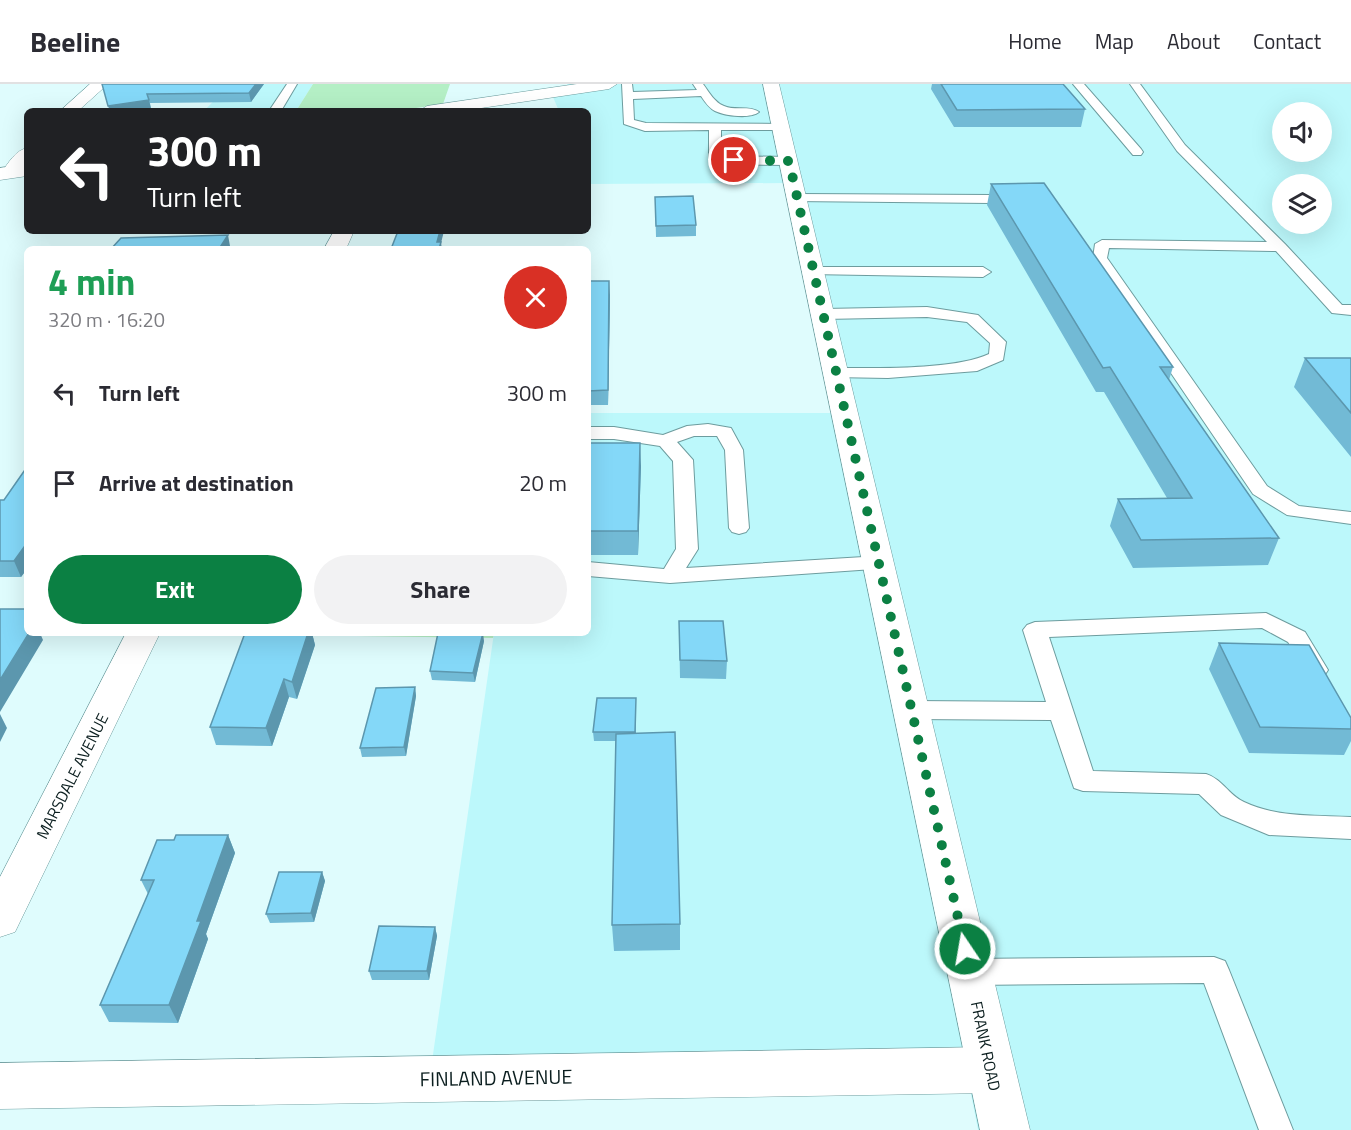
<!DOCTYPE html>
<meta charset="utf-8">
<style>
:root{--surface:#fff;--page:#f2f2f3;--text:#2b2b33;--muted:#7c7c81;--line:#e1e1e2;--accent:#0b8043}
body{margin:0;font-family:"Titillium Web",sans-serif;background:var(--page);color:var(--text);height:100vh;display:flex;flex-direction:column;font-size:22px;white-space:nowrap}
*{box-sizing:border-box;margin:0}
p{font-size:20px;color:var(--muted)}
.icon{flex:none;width:33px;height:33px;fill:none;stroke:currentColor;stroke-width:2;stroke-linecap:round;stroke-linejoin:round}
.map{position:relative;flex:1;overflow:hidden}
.panel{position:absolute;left:24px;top:162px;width:567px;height:390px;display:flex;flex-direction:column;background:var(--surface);border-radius:9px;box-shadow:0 6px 24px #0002}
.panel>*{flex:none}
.guide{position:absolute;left:24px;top:24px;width:567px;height:126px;border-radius:9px;box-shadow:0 6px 24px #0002;background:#202124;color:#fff;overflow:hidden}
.buttons{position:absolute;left:1272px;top:18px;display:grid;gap:12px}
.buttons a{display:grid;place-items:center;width:60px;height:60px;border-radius:50%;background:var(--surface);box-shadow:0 6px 24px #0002;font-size:30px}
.pin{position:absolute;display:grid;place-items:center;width:51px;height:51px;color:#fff;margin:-26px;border:3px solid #fff;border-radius:50%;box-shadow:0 2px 6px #0007}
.me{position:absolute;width:66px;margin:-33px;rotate:348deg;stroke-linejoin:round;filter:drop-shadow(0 0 4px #0008)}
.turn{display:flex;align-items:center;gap:21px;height:126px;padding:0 24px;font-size:27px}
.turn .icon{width:78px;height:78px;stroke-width:2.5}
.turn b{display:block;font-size:42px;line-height:51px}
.round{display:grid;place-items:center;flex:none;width:63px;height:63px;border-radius:32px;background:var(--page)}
.headline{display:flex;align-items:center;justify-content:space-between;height:102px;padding:0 24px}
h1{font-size:36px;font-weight:700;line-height:45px;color:#1e9e55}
.primary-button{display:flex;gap:12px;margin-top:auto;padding:12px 24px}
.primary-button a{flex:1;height:69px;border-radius:36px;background:var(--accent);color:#fff;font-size:24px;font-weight:700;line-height:69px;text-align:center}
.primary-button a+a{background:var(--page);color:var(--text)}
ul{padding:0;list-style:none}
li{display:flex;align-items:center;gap:18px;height:90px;padding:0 24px}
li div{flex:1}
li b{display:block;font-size:22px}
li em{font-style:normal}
header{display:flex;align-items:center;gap:36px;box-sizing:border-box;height:84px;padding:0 30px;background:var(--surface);border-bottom:2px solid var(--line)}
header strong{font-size:28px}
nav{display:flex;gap:33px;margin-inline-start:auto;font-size:21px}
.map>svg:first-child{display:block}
.built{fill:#bcf8fb;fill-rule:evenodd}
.green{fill:#b4efc5}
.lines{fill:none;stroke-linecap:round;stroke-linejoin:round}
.service-casing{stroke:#6d9c9e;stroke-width:2}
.minor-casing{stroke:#6d9c9e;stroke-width:1}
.secondary-casing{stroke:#6d9c9e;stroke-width:1}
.primary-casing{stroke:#6d9c9e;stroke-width:1}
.service{fill:#fff;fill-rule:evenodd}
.minor{fill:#fff;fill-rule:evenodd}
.secondary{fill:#fff;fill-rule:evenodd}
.primary{fill:#fff;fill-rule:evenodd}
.wall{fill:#72bad5}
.shaded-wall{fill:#5c97ae}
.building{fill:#84d8f8;stroke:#5c97ae;stroke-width:1.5}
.route{stroke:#0b8043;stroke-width:10;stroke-dasharray:0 18}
.labels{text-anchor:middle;stroke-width:4.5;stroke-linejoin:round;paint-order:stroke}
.street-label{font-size:16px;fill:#0b1e1f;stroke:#fff}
.near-street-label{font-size:20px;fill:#0b1e1f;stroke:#fff}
</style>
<header>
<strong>Beeline</strong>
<nav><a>Home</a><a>Map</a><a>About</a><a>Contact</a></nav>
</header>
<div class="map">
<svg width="1351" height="1046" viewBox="0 0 1351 1046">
<rect width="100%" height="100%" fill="#dffcfd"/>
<path class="built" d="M 230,0 L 313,0 L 296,27 L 204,27 Z
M 567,0 L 1351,0 L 1351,1046 L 978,1046 L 969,1000 L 428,1005 L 494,549 L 588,549 L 588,329 L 842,329 L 788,99 L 588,100 L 588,27 L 559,27 L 550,6 L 568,2 ZM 1282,28 L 1322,28 L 1322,68 L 1282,68 ZM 1282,100 L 1322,100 L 1322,140 L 1282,140 Z"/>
<path class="green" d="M 313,0 L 450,0 L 443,20 L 396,27 L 296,27 Z
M 159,549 L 494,549 L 493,554 Z"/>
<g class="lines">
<defs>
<path id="service" d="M 287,0 L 297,0 L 281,27 L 269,27 Z
M 622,0 L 632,0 L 633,8 L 697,6 L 693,0 L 703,0 C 709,8 715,19 724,22 C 735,27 749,21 759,28 C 750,35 726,32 715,27 C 709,24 705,18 701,12 L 633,15 L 634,36 L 646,39 L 785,40 L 787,42 L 781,46 L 721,46 L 721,72 L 789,73 L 795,77 L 789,81 L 715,80 L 709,76 L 709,46 L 645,47 L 624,40 Z
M 1073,0 L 1084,0 L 1141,65 L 1143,68 L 1141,71 L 1133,71 Z
M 1130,0 L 1140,0 L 1185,61 L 1285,160 L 1342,221 L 1351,221 L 1351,231 L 1332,229 L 1276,167 L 1109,164 L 1107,174 L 1267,402 L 1299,422 L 1351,428 L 1351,440 L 1287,431 L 1253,410 L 1093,174 L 1095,160 L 1102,156 L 1267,158 L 1177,67 Z
M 798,110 L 991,111 L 998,115 L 991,119 L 793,117 L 791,114 Z
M 814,183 L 983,183 L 991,188 L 983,193 L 809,190 L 807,187 L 809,184 Z
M 927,223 L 978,231 L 1006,258 L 1003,276 L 977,287 L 888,294 L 832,293 L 829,289 L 832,285 L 838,284 C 878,284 955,286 989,270 L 990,259 L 967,238 L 927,233 L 824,235 L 816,230 L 824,225 Z
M 708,340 L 731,344 L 743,366 L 749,444 L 746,448 L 739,450 L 732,448 L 729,444 L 725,366 L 717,352 L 694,352 L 677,358 L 693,376 L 698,465 L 686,484 L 880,472 L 888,474 L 891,479 L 888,484 L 670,499 L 588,492 L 588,478 L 664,485 L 676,465 L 673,377 L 660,362 L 614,355 L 588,355 L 588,343 L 614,343 L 663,351 L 687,342 Z
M 1266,529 L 1305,548 L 1328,586 L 1324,592 L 1316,594 L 1308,592 L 1288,558 L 1262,544 L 1049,553 L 1093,687 L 1206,690 C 1222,695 1229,711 1244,718 C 1278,734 1314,731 1351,733 L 1351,755 L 1269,751 L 1221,731 L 1199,710 L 1083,707 L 1074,704 L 1051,636 L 912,635 L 903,632 L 900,626 L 903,620 L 912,617 L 1046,618 L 1023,546 L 1027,541 L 1035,538 Z
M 1214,873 L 1225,877 L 1229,886 L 1293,1046 L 1259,1046 L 1204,899 L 970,901 L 959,897 L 955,888 L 959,879 L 970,875 Z"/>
<path id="minor" d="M 90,0 L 108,0 L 78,27 L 60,27 Z
M 27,64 L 27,81 L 18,92 L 4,92 L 2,88 C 8,79 16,66 27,64 Z
M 334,147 L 354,147 L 346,165 L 324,165 Z
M 126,549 L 160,549 L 15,848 L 0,853 L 0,793 Z
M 991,963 L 1008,970 L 1015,986 L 1008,1002 L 991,1009 L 0,1025 L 0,979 Z"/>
<path id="secondary" d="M 577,0 L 617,0 L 609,5 L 461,27 L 419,27 L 427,22 Z
M 27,80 L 27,92 L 0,96 L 0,84 Z"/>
<path id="primary" d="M 763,0 L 779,0 L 1030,1046 L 980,1046 Z"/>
</defs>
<use href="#service" class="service-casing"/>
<use href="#minor" class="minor-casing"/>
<use href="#secondary" class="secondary-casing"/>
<use href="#primary" class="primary-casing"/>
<use href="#service" class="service"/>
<use href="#minor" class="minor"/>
<use href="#secondary" class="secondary"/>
<use href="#primary" class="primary"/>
</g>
<path class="wall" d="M 102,0 L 264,0 L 251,18 L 150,19 L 151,25 L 138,27 L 110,27 Z
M 932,0 L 1063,0 L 1085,25 L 1081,43 L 954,43 L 931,5 Z
M 991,100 L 1173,283 L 1169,296 L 1279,454 L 1268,481 L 1133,484 L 1110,442 L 1118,415 L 1167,414 L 1104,308 L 1096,308 L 987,121 Z
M 655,113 L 696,141 L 696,152 L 656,153 Z
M 588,197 L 610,211 L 608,321 L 588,321 Z
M 1305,274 L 1351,274 L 1351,373 L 1294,303 Z
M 588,359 L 641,382 L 638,471 L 588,471 Z
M 27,383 L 27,485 L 21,493 L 0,493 L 0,416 L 4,416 Z
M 679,537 L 727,577 L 726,595 L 680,594 Z
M 245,549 L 312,549 L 315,561 L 297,615 L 289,613 L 272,662 L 216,661 L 210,643 Z
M 484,557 L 475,598 L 432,596 L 430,587 Z
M 1219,559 L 1351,634 L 1351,657 L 1344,671 L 1249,669 L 1209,585 Z
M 415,603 L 416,612 L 406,672 L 362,673 L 360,664 Z
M 636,623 L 636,649 L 680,840 L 680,866 L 614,867 L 612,841 L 616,657 L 594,657 L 593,648 Z
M 228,751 L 235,769 L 206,850 L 208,855 L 178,939 L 109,938 L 100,921 L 148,810 L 141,796 L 174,756 Z
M 322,788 L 325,797 L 314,838 L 270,839 L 266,830 Z
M 435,843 L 437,852 L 429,896 L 372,896 L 369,887 Z"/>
<path class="shaded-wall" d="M 256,0 L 264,0 L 251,18 L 249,9 Z
M 149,16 L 151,25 L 138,27 L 110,27 L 108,22 Z
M 440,147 L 444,147 L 441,159 L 442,165 L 438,165 L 437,158 Z
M 228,151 L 230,162 L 229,165 L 219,165 Z
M 609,197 L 610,211 L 608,321 L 608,306 Z
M 640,359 L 641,382 L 638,471 L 638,447 Z
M 27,459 L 27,485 L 21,493 L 14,477 Z
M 29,549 L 40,549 L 43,556 L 0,628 L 0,596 Z
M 308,549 L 312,549 L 315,561 L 297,615 L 292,598 Z
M 483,549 L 484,557 L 475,598 L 473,589 Z
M 284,595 L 289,613 L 272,662 L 266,644 Z
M 415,603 L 416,612 L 406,672 L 404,663 Z
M 0,630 L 7,644 L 0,658 Z
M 228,751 L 235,769 L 206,850 L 208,855 L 178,939 L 169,921 L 197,837 Z
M 322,788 L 325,797 L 314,838 L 311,829 Z
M 435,843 L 437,852 L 429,896 L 427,887 Z"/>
<path class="building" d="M 102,0 L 256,0 L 249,9 L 147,10 L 149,16 L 108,22 Z
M 941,0 L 1063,0 L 1085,25 L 957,26 Z
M 1044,99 L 1173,283 L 1160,283 L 1279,454 L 1141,456 L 1118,415 L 1192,414 L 1110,283 L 1103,284 L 991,100 Z
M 693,112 L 696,141 L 656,142 L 655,113 Z
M 398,147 L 440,147 L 437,158 L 441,158 L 439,165 L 391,165 Z
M 228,151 L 219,165 L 111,165 L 121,154 Z
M 588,197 L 609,197 L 608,306 L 588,307 Z
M 1305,274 L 1351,274 L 1351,329 Z
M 588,359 L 640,359 L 638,447 L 588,447 Z
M 27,383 L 27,459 L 14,477 L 0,477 L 0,416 L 4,416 Z
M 0,525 L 27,525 L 27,549 L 29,549 L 0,596 Z
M 679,537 L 723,537 L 727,577 L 680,576 Z
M 245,549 L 308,549 L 292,598 L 284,595 L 266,644 L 210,643 Z
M 438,549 L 483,549 L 473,589 L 430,587 Z
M 1219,559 L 1309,561 L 1351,634 L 1351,645 L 1260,643 Z
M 415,603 L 404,663 L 360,664 L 376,604 Z
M 597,614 L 636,614 L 635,648 L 593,648 Z
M 675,648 L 680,840 L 612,841 L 616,650 Z
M 176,751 L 228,751 L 197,837 L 201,837 L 169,921 L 100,921 L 154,796 L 141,796 L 157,756 L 174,756 Z
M 279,788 L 322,788 L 311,829 L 266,830 Z
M 379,842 L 435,843 L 427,887 L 369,887 Z"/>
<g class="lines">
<path class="route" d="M 734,76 L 789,77 L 965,865"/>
</g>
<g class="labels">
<g class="street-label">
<text transform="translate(72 692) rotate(-63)" y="6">MARSDALE AVENUE</text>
<text transform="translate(986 962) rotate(78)" y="6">FRANK ROAD</text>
</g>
<g class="near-street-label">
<text transform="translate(496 994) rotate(-1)" y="7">FINLAND AVENUE</text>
</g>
</g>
</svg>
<div class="buttons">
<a><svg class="icon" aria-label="sound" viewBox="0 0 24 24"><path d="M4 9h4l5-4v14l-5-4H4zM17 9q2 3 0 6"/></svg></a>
<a><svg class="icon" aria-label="layers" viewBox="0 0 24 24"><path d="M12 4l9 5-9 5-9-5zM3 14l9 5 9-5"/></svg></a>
</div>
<div class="pin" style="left:734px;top:76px;background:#d93025"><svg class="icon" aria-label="arrive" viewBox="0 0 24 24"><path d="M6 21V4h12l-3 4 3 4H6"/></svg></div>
<svg class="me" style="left:965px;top:865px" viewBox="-20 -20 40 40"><circle r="17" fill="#0b8043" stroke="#fff" stroke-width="3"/><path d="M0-11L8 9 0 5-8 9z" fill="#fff"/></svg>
<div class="guide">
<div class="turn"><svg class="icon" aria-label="left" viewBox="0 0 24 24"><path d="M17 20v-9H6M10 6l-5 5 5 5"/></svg><div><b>300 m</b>Turn left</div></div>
</div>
<section class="panel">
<div class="headline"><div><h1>4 min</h1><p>320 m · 16:20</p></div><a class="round" style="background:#d93025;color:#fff"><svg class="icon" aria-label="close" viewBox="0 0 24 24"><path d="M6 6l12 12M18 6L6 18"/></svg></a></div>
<ul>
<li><svg class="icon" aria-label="left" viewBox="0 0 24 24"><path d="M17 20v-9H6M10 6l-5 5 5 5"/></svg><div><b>Turn left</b></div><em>300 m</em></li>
<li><svg class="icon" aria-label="arrive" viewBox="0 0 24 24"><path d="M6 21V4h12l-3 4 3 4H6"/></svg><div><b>Arrive at destination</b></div><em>20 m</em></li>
</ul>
<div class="primary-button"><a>Exit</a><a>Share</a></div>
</section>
</div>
